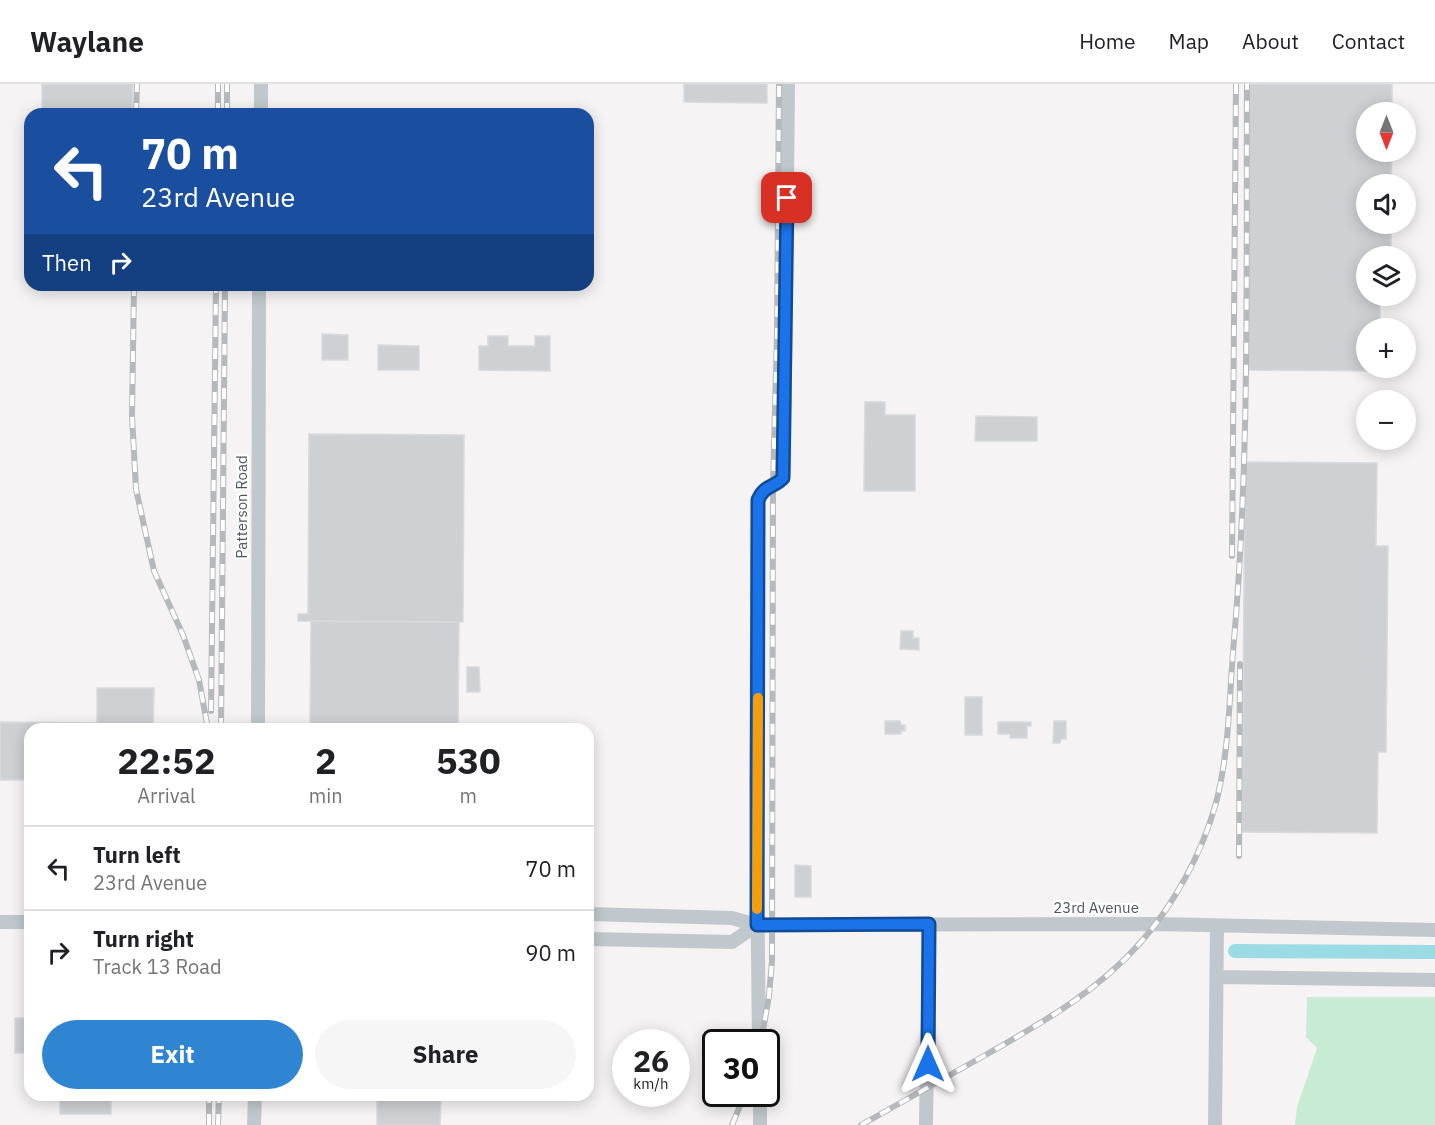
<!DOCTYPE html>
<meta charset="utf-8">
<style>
:root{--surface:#fff;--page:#f6f6f6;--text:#202124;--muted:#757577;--line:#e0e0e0;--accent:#3085d2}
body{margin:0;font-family:"IBM Plex Sans",sans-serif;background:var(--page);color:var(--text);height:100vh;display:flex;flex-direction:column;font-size:22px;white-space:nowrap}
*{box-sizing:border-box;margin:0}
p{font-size:20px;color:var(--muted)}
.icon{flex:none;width:33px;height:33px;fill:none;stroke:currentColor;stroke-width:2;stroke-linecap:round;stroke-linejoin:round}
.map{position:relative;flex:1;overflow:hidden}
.side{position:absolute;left:24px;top:639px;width:570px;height:378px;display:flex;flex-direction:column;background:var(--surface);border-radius:18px;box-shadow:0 3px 15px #0003}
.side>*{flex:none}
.hud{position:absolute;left:24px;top:24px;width:570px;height:183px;border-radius:18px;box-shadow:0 3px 15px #0003;background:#1a4fa0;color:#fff;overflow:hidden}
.needle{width:39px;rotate:180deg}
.controls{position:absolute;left:1356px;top:18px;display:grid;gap:12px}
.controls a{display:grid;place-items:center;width:60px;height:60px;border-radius:50%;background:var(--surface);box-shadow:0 3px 15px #0003;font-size:30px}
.speed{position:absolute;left:612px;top:945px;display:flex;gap:12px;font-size:30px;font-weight:700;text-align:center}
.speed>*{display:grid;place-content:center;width:78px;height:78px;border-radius:50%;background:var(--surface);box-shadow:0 3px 15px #0003;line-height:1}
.speed small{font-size:15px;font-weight:400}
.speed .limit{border:3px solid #111;border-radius:9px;background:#fff;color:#111}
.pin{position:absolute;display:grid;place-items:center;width:51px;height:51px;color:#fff;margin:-26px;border-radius:12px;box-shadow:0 3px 9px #0006}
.me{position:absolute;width:66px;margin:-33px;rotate:0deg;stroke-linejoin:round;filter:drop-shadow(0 0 4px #0008)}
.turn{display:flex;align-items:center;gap:21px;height:126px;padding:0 18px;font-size:27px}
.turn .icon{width:78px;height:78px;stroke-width:2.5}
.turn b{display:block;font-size:42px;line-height:51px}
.then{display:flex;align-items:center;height:57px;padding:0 18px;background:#0003;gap:12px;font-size:22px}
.eta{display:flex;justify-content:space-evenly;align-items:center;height:102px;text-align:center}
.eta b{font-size:36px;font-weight:700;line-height:42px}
.primary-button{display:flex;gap:12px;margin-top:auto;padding:12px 18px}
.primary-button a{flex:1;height:69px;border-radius:36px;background:var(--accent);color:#fff;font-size:24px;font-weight:700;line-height:69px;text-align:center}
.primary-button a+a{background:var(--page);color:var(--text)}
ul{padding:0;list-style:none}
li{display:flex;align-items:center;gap:18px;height:84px;padding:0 18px;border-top:2px solid var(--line)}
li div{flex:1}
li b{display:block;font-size:22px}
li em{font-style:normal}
header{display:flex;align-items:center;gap:36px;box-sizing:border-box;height:84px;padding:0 30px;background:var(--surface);border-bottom:2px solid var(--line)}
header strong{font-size:28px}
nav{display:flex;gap:33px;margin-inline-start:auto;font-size:21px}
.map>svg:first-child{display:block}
.green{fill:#c8ecd3}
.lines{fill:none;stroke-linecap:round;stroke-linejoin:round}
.canal{stroke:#9adbe4;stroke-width:14}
.building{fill:#ced0d4;stroke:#d8dadd;stroke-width:1.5}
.street{stroke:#c0c8cd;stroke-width:14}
.rail-casing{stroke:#b6b9bc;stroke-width:6}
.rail{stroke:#fff;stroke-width:4;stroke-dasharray:11;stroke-linecap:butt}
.route-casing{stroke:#114b97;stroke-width:15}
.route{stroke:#1a73e8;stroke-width:10}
.slow{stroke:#f59e0b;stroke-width:10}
.labels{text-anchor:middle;stroke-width:4.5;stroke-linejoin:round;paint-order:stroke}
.street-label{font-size:15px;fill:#4c585f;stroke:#fff}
</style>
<header>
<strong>Waylane</strong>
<nav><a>Home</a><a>Map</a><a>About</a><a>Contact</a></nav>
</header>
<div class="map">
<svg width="1435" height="1041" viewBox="0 0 1435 1041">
<rect width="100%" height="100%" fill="#f5f3f3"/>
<path class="green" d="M 1307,913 L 1435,913 L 1435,1041 L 1295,1041 L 1297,1023 L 1317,964 L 1306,953 Z"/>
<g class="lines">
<path class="canal" d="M 1235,867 L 1435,868"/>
</g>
<path class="building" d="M 42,0 L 133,0 L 132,25 L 42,25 Z
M 684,0 L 767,0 L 767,19 L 684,18 Z
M 1249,0 L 1392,0 L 1392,28 L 1366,28 L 1366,68 L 1392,68 L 1391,100 L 1366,100 L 1366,140 L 1391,140 L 1391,172 L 1366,172 L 1366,212 L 1380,212 L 1380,244 L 1366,244 L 1366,284 L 1379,284 L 1379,287 L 1248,286 Z
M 322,250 L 348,251 L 348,276 L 322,276 Z
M 488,252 L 508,252 L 508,262 L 535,262 L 535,252 L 550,252 L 550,287 L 479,286 L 479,262 L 488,262 Z
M 378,261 L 419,262 L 419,286 L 378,286 Z
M 865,318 L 885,318 L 885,331 L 915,331 L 915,407 L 864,407 Z
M 976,332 L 1037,333 L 1037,357 L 975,357 Z
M 309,350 L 464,351 L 463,538 L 298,537 L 298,530 L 308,530 Z
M 1245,378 L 1377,379 L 1376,462 L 1388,462 L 1386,668 L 1378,668 L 1377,749 L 1242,748 Z
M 311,537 L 459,538 L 458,645 L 310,645 Z
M 901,547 L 913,547 L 913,554 L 919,554 L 919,566 L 900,565 Z
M 467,583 L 479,583 L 480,608 L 467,608 Z
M 97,604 L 154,604 L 153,645 L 30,645 L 30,696 L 0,696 L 0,638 L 97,639 Z
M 965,613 L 982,613 L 982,651 L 965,651 Z
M 885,637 L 900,637 L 901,641 L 905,641 L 905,647 L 901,647 L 901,650 L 885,650 Z
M 1054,637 L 1066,637 L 1066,655 L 1061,655 L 1060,659 L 1053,659 Z
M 998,638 L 1031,638 L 1031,642 L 1027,642 L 1027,654 L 1010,654 L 1010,650 L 998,650 Z
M 795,781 L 811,782 L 811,813 L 795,813 Z
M 15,934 L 30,934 L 30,969 L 15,969 Z
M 60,1011 L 111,1011 L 111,1030 L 60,1030 Z
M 377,1011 L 441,1011 L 440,1041 L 377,1041 Z"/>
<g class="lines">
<path class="street" d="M 261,30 L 261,0
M 258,645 L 259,201
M 588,830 L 732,834 L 757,841 L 1156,840 L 1435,846
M 0,838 L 30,838
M 588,855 L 732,858 L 757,841
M 1218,893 L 1435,896
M 759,958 L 756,695 L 758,415 C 766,398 783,404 784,386 L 788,0
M 760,1010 L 760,1041
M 254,1041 L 255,1011
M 926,1041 L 929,840
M 1215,1041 L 1217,842"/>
<defs>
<path id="rail" d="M 136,30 L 137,0
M 218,30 L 218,0
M 227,30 L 227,0
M 134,201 L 132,332 L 136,405 L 154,487 L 183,551 L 199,596 L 208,645
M 1232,472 L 1236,0
M 211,627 L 216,201
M 221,645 L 225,201
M 1239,772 L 1240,580
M 761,958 L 769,912 L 772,877 L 773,400 L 777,249 L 779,0
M 209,1041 L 209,1011
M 218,1041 L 219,1011
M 732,1041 L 745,1010
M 861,1041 C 904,1017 946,993 989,969 C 1045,937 1098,907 1141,858 C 1175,819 1202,769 1216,719 C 1230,665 1229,611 1234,556 C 1250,371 1246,185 1247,0"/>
</defs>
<use href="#rail" class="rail-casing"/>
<use href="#rail" class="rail"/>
</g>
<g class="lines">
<defs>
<path id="route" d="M 787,114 L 783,394 C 774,404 765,400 758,416 L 757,841 L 929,840 L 928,980"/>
</defs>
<use href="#route" class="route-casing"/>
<use href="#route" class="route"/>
<path class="slow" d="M 757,825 L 758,614"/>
</g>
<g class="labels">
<g class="street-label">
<text transform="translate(242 423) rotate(-90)" y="5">Patterson Road</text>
<text x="1096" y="829">23rd Avenue</text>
</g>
</g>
</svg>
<div class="controls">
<a><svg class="needle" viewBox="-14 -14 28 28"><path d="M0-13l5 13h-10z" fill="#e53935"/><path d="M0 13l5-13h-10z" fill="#757577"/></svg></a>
<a><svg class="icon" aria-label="sound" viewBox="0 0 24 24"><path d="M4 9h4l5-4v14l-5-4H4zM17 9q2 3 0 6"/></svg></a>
<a><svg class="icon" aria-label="layers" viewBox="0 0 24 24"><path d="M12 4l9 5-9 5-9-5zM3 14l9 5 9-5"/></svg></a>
<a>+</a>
<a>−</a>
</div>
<div class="speed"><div>26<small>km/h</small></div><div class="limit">30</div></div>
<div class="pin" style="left:787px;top:114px;background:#d93025"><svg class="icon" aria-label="arrive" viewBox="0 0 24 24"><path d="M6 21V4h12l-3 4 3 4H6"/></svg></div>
<svg class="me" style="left:928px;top:980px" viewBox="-20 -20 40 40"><path d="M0-17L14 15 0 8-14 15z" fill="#1a73e8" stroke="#fff" stroke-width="4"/></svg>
<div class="hud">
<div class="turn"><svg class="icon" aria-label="left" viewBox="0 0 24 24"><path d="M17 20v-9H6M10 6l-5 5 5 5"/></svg><div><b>70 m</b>23rd Avenue</div></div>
<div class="then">Then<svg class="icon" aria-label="right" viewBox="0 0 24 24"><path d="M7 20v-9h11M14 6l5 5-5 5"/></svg></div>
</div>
<section class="side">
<div class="eta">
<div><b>22:52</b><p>Arrival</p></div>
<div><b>2</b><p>min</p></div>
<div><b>530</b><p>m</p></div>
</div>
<ul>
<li><svg class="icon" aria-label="left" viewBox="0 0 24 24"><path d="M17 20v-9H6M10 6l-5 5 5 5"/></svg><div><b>Turn left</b><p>23rd Avenue</p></div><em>70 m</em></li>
<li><svg class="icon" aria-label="right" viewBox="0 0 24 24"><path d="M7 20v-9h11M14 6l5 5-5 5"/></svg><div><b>Turn right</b><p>Track 13 Road</p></div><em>90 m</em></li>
</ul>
<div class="primary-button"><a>Exit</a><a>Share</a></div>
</section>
</div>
